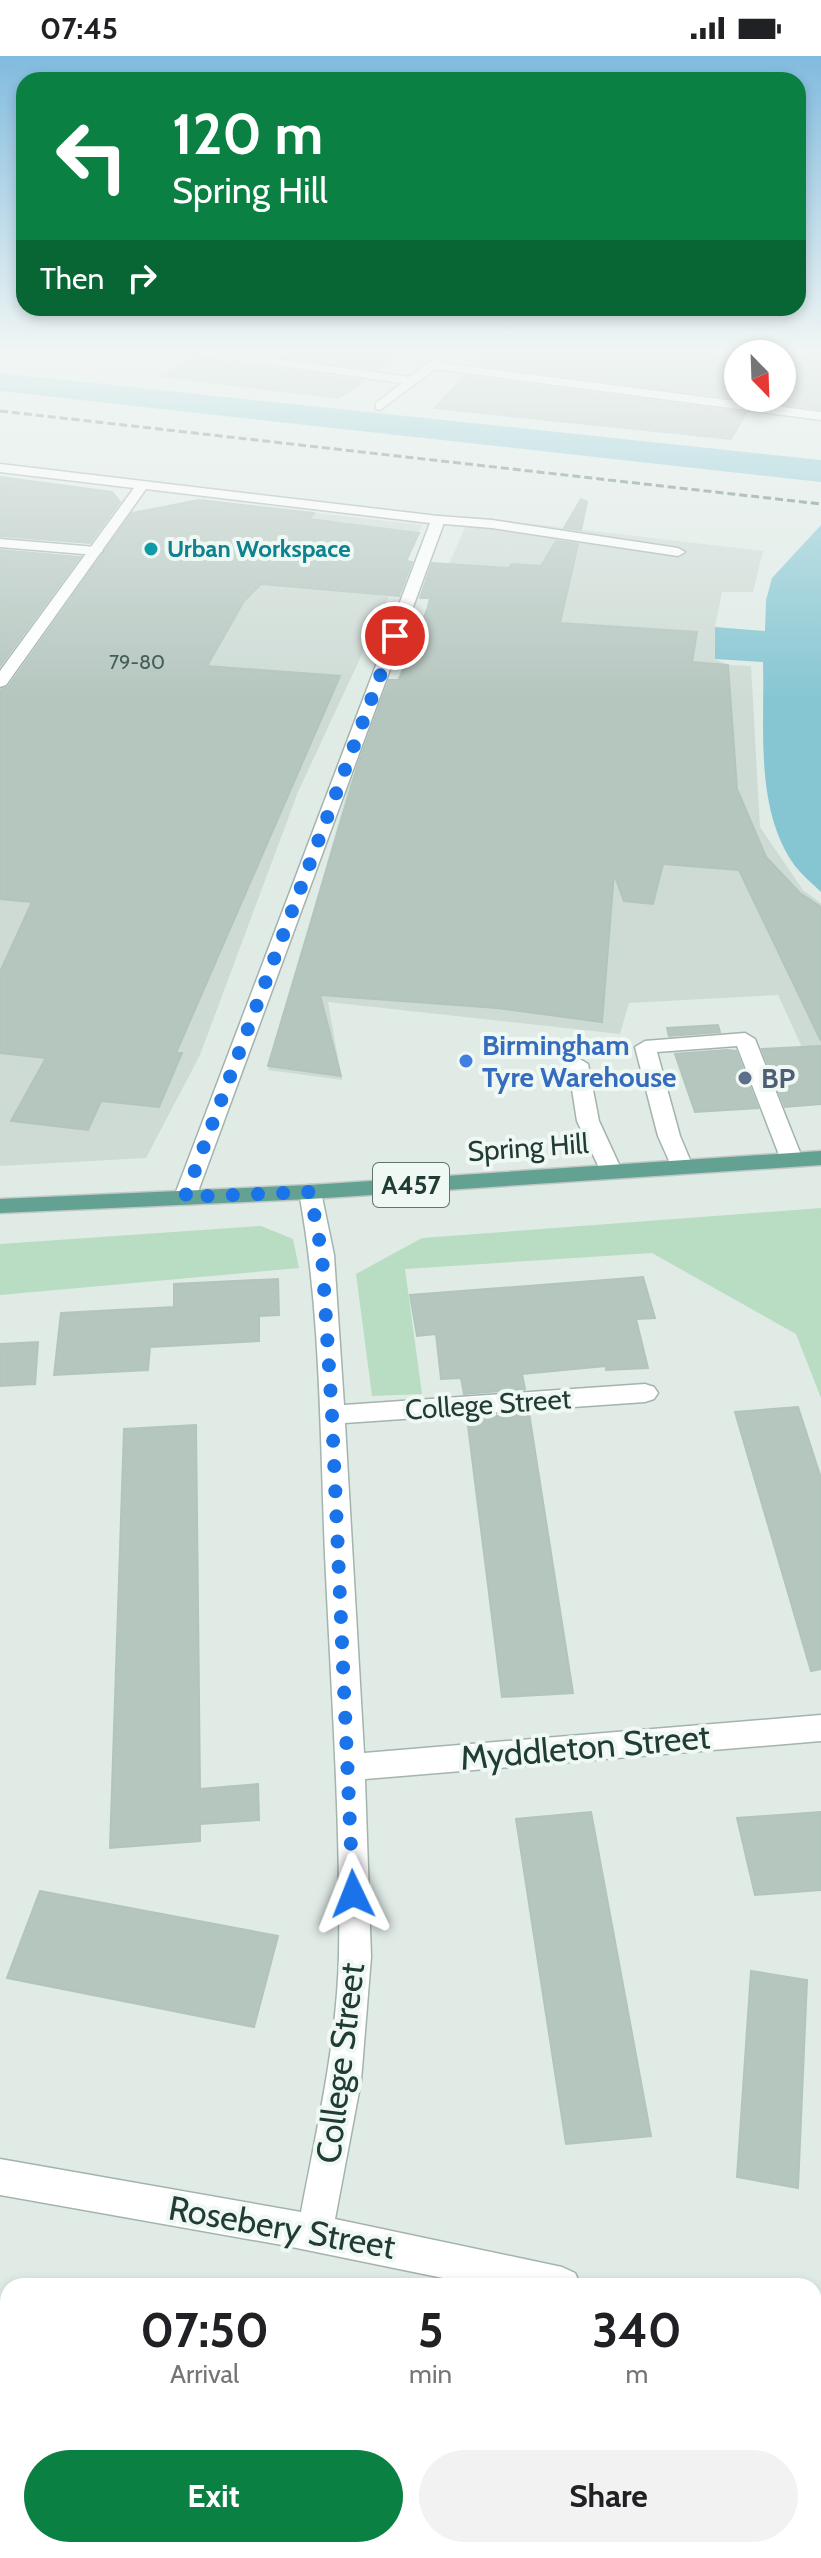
<!DOCTYPE html>
<style>
:root{--surface:#fff;--page:#f2f2f2;--text:#202124;--muted:#757577;--accent:#0b8043}
body{margin:0;font-family:Cabin,sans-serif;background:var(--page);color:var(--text);height:100vh;display:flex;flex-direction:column;font-size:30px;white-space:nowrap}
*{box-sizing:border-box;margin:0}
p{font-size:26px;color:var(--muted)}
.icon{flex:none;width:44px;height:44px;fill:none;stroke:currentColor;stroke-width:2;stroke-linecap:round;stroke-linejoin:round}
.map{position:relative;flex:1;overflow:hidden}
.drawer{position:absolute;left:0px;top:2222px;width:822px;height:280px;display:flex;flex-direction:column;background:var(--surface);border-radius:24px 24px 0 0;box-shadow:0 4px 12px #0003}
.drawer>*{flex:none}
.banner{position:absolute;left:16px;top:16px;width:790px;height:244px;border-radius:24px;box-shadow:0 4px 12px #0003;background:#0b8043;color:#fff;overflow:hidden}
.needle{width:52px;rotate:157deg}
.buttons{position:absolute;left:724px;top:284px;display:grid;gap:16px}
.buttons a{display:grid;place-items:center;width:72px;height:72px;border-radius:50%;background:var(--surface);box-shadow:0 4px 12px #0003;font-size:40px}
.pin{position:absolute;display:grid;place-items:center;width:68px;height:68px;color:#fff;margin:-34px;border:4px solid #fff;border-radius:50%;box-shadow:0 2px 8px #0007}
.me{position:absolute;width:88px;margin:-44px;rotate:358deg;stroke-linejoin:round;filter:drop-shadow(0 0 6px #0008)}
.turn{display:flex;align-items:center;gap:28px;height:168px;padding:0 24px;font-size:36px}
.turn .icon{width:104px;height:104px;stroke-width:2.5}
.turn b{display:block;font-size:56px;line-height:68px}
.then{display:flex;align-items:center;height:76px;padding:0 24px;background:#0003;gap:16px;font-size:30px}
.eta{display:flex;justify-content:space-evenly;align-items:center;height:136px;text-align:center}
.eta b{font-size:48px;font-weight:700;line-height:56px}
.primary-button{display:flex;gap:16px;margin-top:auto;padding:16px 24px}
.primary-button a{flex:1;height:92px;border-radius:48px;background:var(--accent);color:#fff;font-size:32px;font-weight:700;line-height:92px;text-align:center}
.primary-button a+a{background:var(--page);color:var(--text)}
.status{display:flex;justify-content:space-between;align-items:center;height:56px;padding:0 40px;background:var(--surface);direction:ltr}
.status svg{height:22px;fill:currentColor}
.map>svg:first-child{display:block}
.built{fill:#cedbd5}
.green{fill:#b8ddc2}
.water{fill:#86c6d2}
.building{fill:#b5c6bf;stroke:#b2c5bd;stroke-width:2;fill-rule:evenodd}
.lines{fill:none;stroke-linecap:round;stroke-linejoin:round}
.service-casing{stroke:#a3b3ad;stroke-width:3}
.minor-casing{stroke:#a3b3ad;stroke-width:3}
.primary-casing{stroke:#c1c8c6;stroke-width:3}
.service{fill:#fff;fill-rule:evenodd}
.minor{fill:#fff;fill-rule:evenodd}
.primary{fill:#63a292;fill-rule:evenodd}
.rail{stroke:#5a7870;stroke-width:3;stroke-dasharray:8 4;stroke-linecap:butt}
.route{stroke:#1a73e8;stroke-width:14;stroke-dasharray:0 25.2}
.culture-dot{fill:#0f9aa8;stroke:#f0f8f4;stroke-width:3}
.shop-dot{fill:#3f7fe0;stroke:#f0f8f4;stroke-width:3}
.service-dot{fill:#5c6f8a;stroke:#f0f8f4;stroke-width:3}
.labels{text-anchor:middle;stroke-width:8;stroke-linejoin:round;paint-order:stroke}
.far-number-label{font-size:20px;fill:#455e58}
.far-culture-label{font-size:24px;font-weight:bold;fill:#0d838f;stroke:#f0f8f4;text-anchor:start}
.shield{fill:#f0f8f4;stroke:#5e746e;stroke-width:2}
.shield-label{font-size:26px;font-weight:bold;fill:#203c35}
.shop-label{font-size:28px;font-weight:bold;fill:#366cbe;stroke:#f0f8f4;text-anchor:start}
.service-label{font-size:28px;font-weight:bold;fill:#4e5e75;stroke:#f0f8f4;text-anchor:start}
.street-label{font-size:28px;fill:#203c35;stroke:#f0f8f4}
.near-street-label{font-size:34px;fill:#203c35;stroke:#f0f8f4}
</style>
<div class="status"><b>07:45</b><svg viewBox="0 0 49 12"><path d="M0 12V9h3v3zM5 12V6h3v6zM10 12V3h3v9zM15 12V0h3v12zM26 1h20v11H26zM47 4h2v5h-2z"/></svg></div>
<div class="map">
<svg width="821" height="2502" viewBox="0 0 821 2502">
<rect width="100%" height="100%" fill="#e0ebe6"/>
<path class="built" d="M 199,444 L 422,469 L 298,736 L 200,999 L 146,1102 L 0,1110 L 0,682 L 156,452 Z
M 473,461 L 763,495 L 753,536 L 722,536 L 715,571 L 715,603 L 728,609 L 751,610 L 760,771 L 803,834 L 821,847 L 821,1033 L 778,939 L 629,947 L 620,978 L 328,946 L 342,1024 L 268,1014 L 349,729 L 465,472 Z"/>
<path class="green" d="M 821,1152 L 821,1342 L 796,1278 L 652,1197 L 405,1213 L 422,1338 L 372,1340 L 356,1218 L 422,1182 Z
M 261,1170 L 293,1183 L 299,1212 L 0,1239 L 0,1188 Z"/>
<path class="water" d="M 0,317 L 821,404 L 821,426 L 0,335 Z
M 821,469 L 821,836 C 813,828 802,819 795,810 C 754,753 765,672 763,606 L 715,603 L 715,571 L 765,575 L 766,544 L 772,522 Z"/>
<path class="building" d="M 223,293 L 407,293 L 378,314 Z
M 487,293 L 821,293 L 821,353 L 474,308 ZM 738,298 L 782,298 L 782,342 L 738,342 Z
M 192,301 L 363,325 L 339,342 L 161,320 Z
M 464,320 L 746,357 L 731,383 L 435,352 Z
M 0,421 L 112,436 L 120,446 L 90,487 L 0,480 Z
M 581,443 L 587,446 L 581,474 L 564,472 Z
M 199,444 L 314,457 L 309,463 L 419,477 L 406,505 L 412,506 L 399,540 L 261,528 L 244,545 L 207,610 L 340,620 L 176,997 L 182,997 L 159,1051 L 101,1045 L 88,1074 L 11,1065 L 46,1002 L 0,997 L 0,916 L 32,846 L 0,843 L 0,634 L 8,631 L 132,457 Z
M 556,485 L 578,488 L 560,567 L 697,576 L 692,606 L 728,609 L 737,733 L 766,801 L 800,837 L 821,851 L 821,985 L 739,814 L 663,808 L 653,848 L 624,845 L 614,818 L 602,966 L 497,952 L 320,939 L 341,1020 L 268,1010 L 357,711 L 389,624 L 399,624 L 428,551 L 430,542 L 420,542 L 432,507 L 509,512 L 512,508 L 541,510 Z
M 0,494 L 80,501 L 0,610 Z
M 718,969 L 720,976 L 669,980 L 667,972 Z
M 821,990 L 821,1048 L 785,1051 L 762,993 Z
M 727,994 L 736,995 L 758,1052 L 695,1056 L 675,998 Z
M 643,1221 L 655,1262 L 636,1263 L 648,1312 L 606,1314 L 606,1310 L 522,1318 L 525,1333 L 464,1338 L 461,1322 L 441,1323 L 436,1278 L 417,1280 L 410,1239 Z
M 278,1223 L 279,1259 L 259,1260 L 259,1285 L 150,1291 L 148,1314 L 54,1319 L 61,1257 L 174,1251 L 174,1228 Z
M 38,1286 L 35,1328 L 0,1330 L 0,1288 Z
M 798,1351 L 821,1422 L 821,1613 L 811,1615 L 735,1356 Z
M 529,1357 L 573,1637 L 502,1641 L 467,1362 Z
M 196,1369 L 200,1733 L 258,1728 L 259,1764 L 200,1768 L 200,1785 L 110,1792 L 124,1373 Z
M 591,1756 L 651,2080 L 566,2088 L 516,1763 Z
M 821,1756 L 821,1834 L 755,1839 L 737,1762 Z
M 40,1835 L 278,1880 L 254,1971 L 7,1922 Z
M 751,1915 L 807,1924 L 798,2132 L 737,2121 Z"/>
<g class="lines">
<defs>
<path id="service" d="M 438,460 L 492,464 L 678,492 L 685,496 L 678,500 L 492,472 L 433,467 L 431,464 Z
M 0,483 L 96,491 L 103,495 L 96,499 L 0,491 Z
M 745,977 L 755,983 L 803,1104 L 800,1109 L 784,1109 L 781,1104 L 737,990 L 657,996 L 680,1080 L 693,1111 L 690,1116 L 674,1116 L 658,1080 L 635,991 L 645,985 Z
M 578,1002 L 588,1008 L 599,1065 L 622,1115 L 619,1120 L 603,1120 L 577,1065 L 568,1008 Z"/>
<path id="minor" d="M 175,293 L 203,293 L 410,321 L 446,293 L 458,293 L 442,307 L 821,356 L 821,364 L 435,313 L 380,354 L 376,353 L 376,347 L 402,327 L 181,296 Z
M 0,408 L 438,460 L 445,464 L 196,1141 L 193,1146 L 177,1146 L 174,1141 L 430,467 L 146,433 L 6,629 L 0,631 L 0,615 L 134,432 L 0,416 Z
M 310,1129 L 318,1131 L 321,1136 L 334,1199 L 344,1349 L 645,1328 L 654,1331 L 658,1337 L 654,1343 L 645,1346 L 345,1367 L 364,1697 L 821,1659 L 821,1685 L 365,1723 L 371,1901 L 361,2025 L 335,2163 L 562,2211 L 575,2217 L 581,2230 L 482,2230 L 282,2189 L 0,2139 L 0,2103 L 301,2156 C 317,2072 337,1986 339,1899 C 341,1766 331,1632 325,1499 C 320,1378 321,1255 299,1136 L 302,1131 Z
M 814,2273 L 821,2274 L 821,2312 L 814,2311 Z"/>
<path id="primary" d="M 821,1095 L 821,1109 L 310,1143 L 0,1157 L 0,1143 L 310,1129 Z"/>
</defs>
<use href="#service" class="service-casing"/>
<use href="#minor" class="minor-casing"/>
<use href="#primary" class="primary-casing"/>
<use href="#service" class="service"/>
<use href="#minor" class="minor"/>
<use href="#primary" class="primary"/>
<path class="rail" d="M 0,355 L 821,448"/>
</g>
<linearGradient id="sky" x2="0" y2="1"><stop stop-color="#81bbdf"/><stop offset="0.46" stop-color="#f1f6f4"/><stop offset="1" stop-color="#f1f6f4" stop-opacity="0"/></linearGradient>
<rect width="821" height="643" fill="url(#sky)"/>
<g class="lines">
<path class="route" d="M 353,1838 L 332,1359 L 322,1199 L 310,1136 L 185,1141 L 395,580"/>
</g>
<circle class="culture-dot" cx="151" cy="493" r="8"/>
<circle class="shop-dot" cx="466" cy="1005" r="8"/>
<circle class="service-dot" cx="745" cy="1022" r="8"/>
<g class="labels">
<g class="far-number-label">
<text x="137" y="613">79-80</text>
</g>
<g class="far-culture-label">
<text x="167" y="501">Urban Workspace</text>
</g>
<rect class="shield" x="373" y="1107" width="76" height="44" rx="6"/>
<g class="shield-label">
<text x="411" y="1138">A457</text>
</g>
<g class="shop-label">
<text x="482" y="999">Birmingham<tspan x="482" dy="32">Tyre Warehouse</tspan></text>
</g>
<g class="service-label">
<text x="761" y="1032">BP</text>
</g>
<g class="street-label">
<text transform="translate(528 1091) rotate(-4)" y="10">Spring Hill</text>
<text transform="translate(488 1348) rotate(-4)" y="10">College Street</text>
</g>
<g class="near-street-label">
<text transform="translate(585 1691) rotate(-5)" y="12">Myddleton Street</text>
<text transform="translate(340 2007) rotate(-83)" y="12">College Street</text>
<text transform="translate(282 2171) rotate(10)" y="12">Rosebery Street</text>
</g>
</g>
</svg>
<div class="buttons">
<a><svg class="needle" viewBox="-14 -14 28 28"><path d="M0-13l5 13h-10z" fill="#e53935"/><path d="M0 13l5-13h-10z" fill="#757577"/></svg></a>
</div>
<div class="pin" style="left:395px;top:580px;background:#d93025"><svg class="icon" aria-label="arrive" viewBox="0 0 24 24"><path d="M6 21V4h12l-3 4 3 4H6"/></svg></div>
<svg class="me" style="left:353px;top:1838px" viewBox="-20 -20 40 40"><path d="M0-17L14 15 0 8-14 15z" fill="#1a73e8" stroke="#fff" stroke-width="4"/></svg>
<div class="banner">
<div class="turn"><svg class="icon" aria-label="left" viewBox="0 0 24 24"><path d="M17 20v-9H6M10 6l-5 5 5 5"/></svg><div><b>120 m</b>Spring Hill</div></div>
<div class="then">Then<svg class="icon" aria-label="right" viewBox="0 0 24 24"><path d="M7 20v-9h11M14 6l5 5-5 5"/></svg></div>
</div>
<section class="drawer">
<div class="eta">
<div><b>07:50</b><p>Arrival</p></div>
<div><b>5</b><p>min</p></div>
<div><b>340</b><p>m</p></div>
</div>
<div class="primary-button"><a>Exit</a><a>Share</a></div>
</section>
</div>
